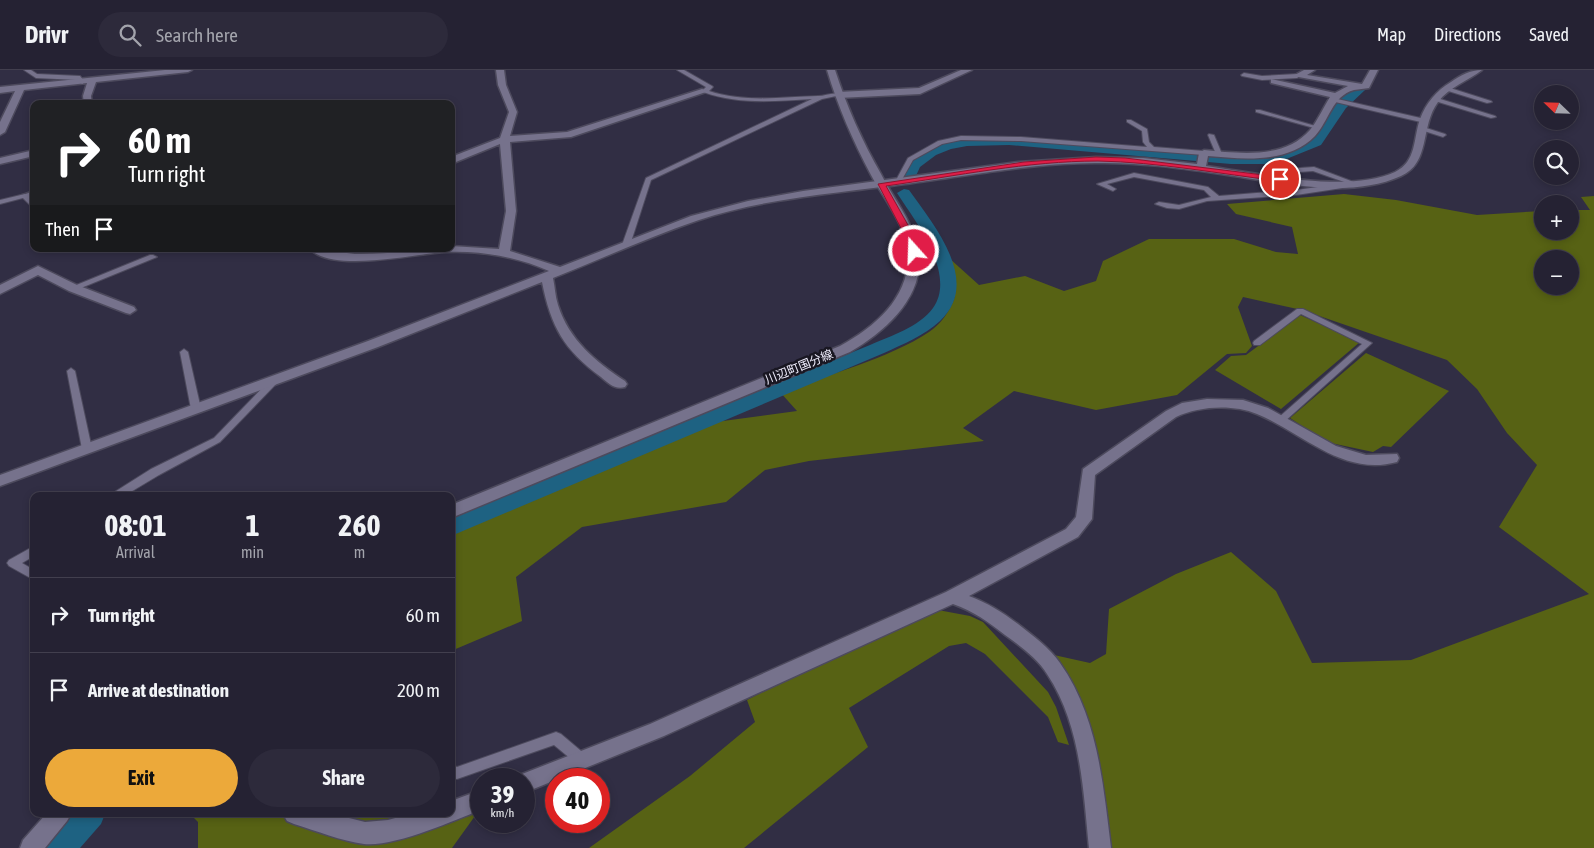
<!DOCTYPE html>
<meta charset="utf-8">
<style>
:root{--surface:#252233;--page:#2d2a3b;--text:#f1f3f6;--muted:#a3a4ac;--line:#423f4e;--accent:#eca93a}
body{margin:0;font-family:"Asap Condensed","Noto Sans JP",sans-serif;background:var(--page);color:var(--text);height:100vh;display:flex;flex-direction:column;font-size:19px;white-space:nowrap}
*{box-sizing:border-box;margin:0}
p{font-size:16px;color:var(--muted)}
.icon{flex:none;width:28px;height:28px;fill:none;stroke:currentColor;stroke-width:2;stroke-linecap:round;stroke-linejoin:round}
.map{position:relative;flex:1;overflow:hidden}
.drawer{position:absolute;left:30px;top:422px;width:425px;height:325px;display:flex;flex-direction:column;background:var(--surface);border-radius:10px;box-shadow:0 2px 8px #0003,0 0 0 1px var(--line)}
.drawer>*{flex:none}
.top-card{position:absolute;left:30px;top:30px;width:425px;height:152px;border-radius:10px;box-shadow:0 2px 8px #0003,0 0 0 1px var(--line);background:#202124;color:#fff;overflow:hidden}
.needle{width:32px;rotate:293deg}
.controls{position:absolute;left:1534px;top:15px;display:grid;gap:10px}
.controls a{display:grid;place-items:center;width:45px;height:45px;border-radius:50%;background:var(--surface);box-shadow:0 2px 8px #0003,0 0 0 1px var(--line);font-size:25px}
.speed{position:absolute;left:470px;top:698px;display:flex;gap:10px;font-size:25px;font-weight:700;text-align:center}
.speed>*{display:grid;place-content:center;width:65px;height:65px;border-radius:50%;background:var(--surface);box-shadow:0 2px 8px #0003,0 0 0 1px var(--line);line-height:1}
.speed small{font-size:12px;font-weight:400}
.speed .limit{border:8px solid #d22;background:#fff;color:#111}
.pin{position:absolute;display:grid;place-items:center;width:42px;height:42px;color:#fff;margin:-21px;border:2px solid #fff;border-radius:50%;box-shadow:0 1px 5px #0007}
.me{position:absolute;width:55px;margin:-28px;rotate:340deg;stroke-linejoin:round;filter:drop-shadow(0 0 4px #0008)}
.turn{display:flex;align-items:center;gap:18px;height:105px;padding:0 15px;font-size:22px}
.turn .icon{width:65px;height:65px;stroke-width:2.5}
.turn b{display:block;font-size:35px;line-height:42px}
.then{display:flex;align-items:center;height:48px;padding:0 15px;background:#0003;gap:10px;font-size:19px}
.eta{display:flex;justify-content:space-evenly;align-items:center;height:85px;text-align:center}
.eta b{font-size:30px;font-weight:700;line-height:35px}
.button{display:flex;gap:10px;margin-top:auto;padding:10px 15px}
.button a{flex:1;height:58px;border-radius:30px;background:var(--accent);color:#111;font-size:20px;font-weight:700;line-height:58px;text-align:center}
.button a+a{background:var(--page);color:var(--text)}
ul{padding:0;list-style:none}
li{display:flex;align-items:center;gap:15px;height:75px;padding:0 15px;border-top:1px solid var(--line)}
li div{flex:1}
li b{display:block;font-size:19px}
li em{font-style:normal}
header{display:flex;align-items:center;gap:30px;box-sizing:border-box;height:70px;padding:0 25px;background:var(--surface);border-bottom:1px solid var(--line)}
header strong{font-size:24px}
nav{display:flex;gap:28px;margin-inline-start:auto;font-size:18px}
.search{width:350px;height:45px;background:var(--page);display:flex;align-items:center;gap:12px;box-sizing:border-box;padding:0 18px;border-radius:28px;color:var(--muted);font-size:19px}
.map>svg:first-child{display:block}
.green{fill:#576214;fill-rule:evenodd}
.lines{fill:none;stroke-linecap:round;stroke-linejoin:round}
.canal{fill:#1e6282;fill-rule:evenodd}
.lane-casing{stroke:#4d4a5d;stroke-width:2}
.street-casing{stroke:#4d4a5d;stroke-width:3}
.secondary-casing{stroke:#4d4a5d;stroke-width:3}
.lane{fill:#76728c;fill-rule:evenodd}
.street{fill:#76728c;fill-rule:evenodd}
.secondary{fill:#76728c;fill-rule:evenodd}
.route{fill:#e11d48;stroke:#92132f}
.labels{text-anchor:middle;stroke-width:5;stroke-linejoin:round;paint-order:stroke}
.street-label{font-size:12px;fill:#f2f0ff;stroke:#191722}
</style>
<header>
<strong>Drivr</strong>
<div class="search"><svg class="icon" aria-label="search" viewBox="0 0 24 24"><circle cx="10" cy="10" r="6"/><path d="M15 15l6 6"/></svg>Search here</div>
<nav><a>Map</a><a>Directions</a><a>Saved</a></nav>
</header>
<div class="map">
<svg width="1594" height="778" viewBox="0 0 1594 778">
<rect width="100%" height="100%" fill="#312e44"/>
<path class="green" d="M 1344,124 L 1396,130 L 1477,145 L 1542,141 L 1542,161 L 1570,161 L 1570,140 L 1590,140 L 1581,127 L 1594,126 L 1594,778 L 1112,778 L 1096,684 L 1054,585 L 1090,593 L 1106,584 L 1109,539 L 1176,504 L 1231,482 L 1276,521 L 1312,593 L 1411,590 L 1589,524 L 1499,457 L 1537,395 L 1507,363 L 1477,319 L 1447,290 L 1302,240 L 1243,227 L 1238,237 L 1252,276 L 1246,283 L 1227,284 L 1177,325 L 1096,340 L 1014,321 L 963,358 L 984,371 L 809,391 L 765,400 L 726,432 L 582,457 L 516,507 L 522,551 L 451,581 L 451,460 L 495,439 L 708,353 L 797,341 L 780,322 C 825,306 890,288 929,262 C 940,255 950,241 954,229 C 958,216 952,201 949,188 L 979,215 L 1025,206 L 1064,221 L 1096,211 L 1103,191 L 1149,169 L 1234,169 L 1276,182 L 1298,184 L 1292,157 L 1236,144 L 1227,134 ZM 1542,189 L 1570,189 L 1570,216 L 1542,216 Z
M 1300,245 L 1360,272 L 1281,339 L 1215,300 L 1231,286 L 1246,285 Z
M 1366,283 L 1449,321 L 1391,377 L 1383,376 L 1373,382 L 1326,372 L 1290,348 Z
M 938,540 L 970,546 L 983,552 L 1048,622 L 1056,637 L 1069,675 L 1058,672 L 1048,647 L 985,584 L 966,573 L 949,576 L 849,638 L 868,677 L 744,778 L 589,778 L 690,706 L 755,652 L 747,630 L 866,569 Z
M 480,739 L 452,778 L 198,778 L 198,752 L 190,744 L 451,744 Z"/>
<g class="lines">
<path class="canal" d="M 1359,16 L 1365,20 L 1346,38 L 1321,75 L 1274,94 L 1231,94 L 1009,75 L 967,76 L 951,79 L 936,85 L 920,97 L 915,108 L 905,108 L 903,105 C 910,87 927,76 946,72 C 981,62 1019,68 1055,71 C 1114,76 1173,84 1232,86 C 1256,87 1293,87 1312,69 C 1328,53 1335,22 1359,16 Z
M 904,119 L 909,120 C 934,155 982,212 940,251 C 924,266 903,274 884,283 L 451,466 L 451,447 L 870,275 C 891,266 919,257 933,238 C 957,204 915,151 897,123 Z
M 70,744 L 105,744 L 101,754 L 80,778 L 45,778 L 49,767 Z"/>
<defs>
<path id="lane" d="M 24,0 L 31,0 L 37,4 L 80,6 L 85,12 L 82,14 L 78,10 L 36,8 Z
M 677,0 L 684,0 L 712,16 L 713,17 L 709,21 C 744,33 783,27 818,26 C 826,26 834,21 841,25 L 822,29 L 651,110 L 630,175 L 626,177 L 623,177 L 622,175 L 646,108 L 812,29 C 775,31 739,35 703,22 L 702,21 L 706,17 Z
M 1244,3 L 1262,6 L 1297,4 L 1300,6 L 1297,8 L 1262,10 L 1242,6 L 1241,5 Z
M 1447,17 L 1491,31 L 1492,32 L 1487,33 L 1445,20 L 1444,19 Z
M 1333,28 L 1425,49 L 1428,51 L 1425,53 L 1331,31 L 1330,30 Z
M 1437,28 L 1495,46 L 1496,47 L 1491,48 L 1435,31 L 1434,30 Z
M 1256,40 L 1260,40 L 1319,57 L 1314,58 L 1256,42 Z
M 1127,50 L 1131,50 L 1147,59 L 1149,72 L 1154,77 L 1204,81 L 1207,83 L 1204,85 L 1021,71 L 961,70 L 942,74 L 913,90 L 900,113 L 895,112 L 908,88 L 938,71 L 961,66 L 1021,67 L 1147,77 L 1143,72 L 1142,61 L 1127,52 Z
M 1423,57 L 1445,64 L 1446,65 L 1443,67 L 1421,60 L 1420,59 Z
M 1209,64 L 1214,65 L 1222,84 L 1221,85 L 1216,84 L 1208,65 Z
M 1314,97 L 1359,114 L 1356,116 L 1352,115 L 1349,117 L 1296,125 L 1207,131 L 1179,139 L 1167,138 L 1155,134 L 1159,132 L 1179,135 L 1211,127 L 1204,120 L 1134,107 L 1107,114 L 1116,119 L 1113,121 L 1097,114 L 1134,103 L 1208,117 L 1219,126 L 1296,120 L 1347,113 L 1313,101 L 1285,103 L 1282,101 L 1285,99 Z
M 25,124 L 34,132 L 34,139 L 23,128 L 0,134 L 0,130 Z
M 150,185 L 153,185 L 157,187 L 76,220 L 70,220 L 69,218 Z
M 1297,239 L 1303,239 L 1372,273 L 1284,352 L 1281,353 L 1276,350 L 1278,348 L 1362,274 L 1301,244 L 1260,275 L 1254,275 L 1253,273 L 1254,271 Z
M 184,279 L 188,282 L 201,339 L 196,342 L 191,339 L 180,282 Z
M 71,298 L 75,301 L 92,379 L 87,382 L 82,379 L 67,301 Z
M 274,308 L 279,311 L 277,313 L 220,372 L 159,405 L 124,426 L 112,426 L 113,423 L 151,399 L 214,368 L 271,309 Z
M 34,476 L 34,486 L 22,493 L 34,500 L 34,510 L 9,496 L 7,493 L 9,490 Z
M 556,662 L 561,664 L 587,686 L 589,690 L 587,694 L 582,696 L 577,694 L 554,675 L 457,709 L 451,708 L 451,695 L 457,697 Z"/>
<path id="street" d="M 165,0 L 192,0 L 188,2 L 96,12 L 91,26 L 92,34 L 84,34 L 83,26 L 87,13 L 24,20 L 5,62 L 0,65 L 0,52 L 15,21 L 0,23 L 0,17 Z
M 496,0 L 504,0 L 506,15 L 517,42 L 510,66 L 567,62 L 702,19 L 709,21 L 571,67 L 510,72 L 516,141 L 510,181 L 560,197 L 691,146 L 748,131 L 803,121 L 1018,92 L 1096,87 L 1143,88 L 1197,94 L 1199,83 L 1204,80 C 1238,83 1284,90 1310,60 C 1318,50 1323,38 1330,27 L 1271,13 L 1271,9 L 1335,23 L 1348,16 L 1293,6 L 1304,0 L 1315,0 L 1307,5 L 1362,14 L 1370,0 L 1378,0 L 1369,18 C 1364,19 1359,19 1354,20 C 1332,26 1329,51 1315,66 C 1288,94 1243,89 1208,86 L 1206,96 C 1258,103 1347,124 1395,102 C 1417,91 1413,69 1420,49 C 1426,33 1436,21 1451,12 C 1461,5 1470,0 1482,0 C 1468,11 1449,17 1438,32 C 1420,56 1431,93 1401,106 C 1348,130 1276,112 1221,104 C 1179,98 1137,92 1095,93 C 1034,93 974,105 913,113 C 842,123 768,127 699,150 C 649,167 601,189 553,208 C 555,217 555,226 558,235 C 569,270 596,292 625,311 L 627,314 L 625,317 C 615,320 608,313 601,307 C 564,280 551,257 542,212 L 378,277 L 0,416 L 0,405 L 368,271 L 549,201 C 518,187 479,180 445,182 C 415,184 332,203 310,179 C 327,178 343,184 361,184 C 391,184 421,179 451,179 L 451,176 L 499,179 L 506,141 L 500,74 L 451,94 L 451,87 L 500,68 L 509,42 L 498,15 Z
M 961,0 L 972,0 L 920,24 L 838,28 L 834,25 L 838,22 L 919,18 Z
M 34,80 L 34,86 L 0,94 L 0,88 Z
M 34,121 L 34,127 L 25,129 L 20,126 Z
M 38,196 L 77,215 L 134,237 L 136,240 L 130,244 L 126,243 L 69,221 L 38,205 L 0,224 L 0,215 Z
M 1207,329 L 1243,330 L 1268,338 L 1336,376 L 1366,385 L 1397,384 L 1399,388 L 1397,392 C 1343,407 1303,363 1257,344 C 1233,334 1199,336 1176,347 L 1095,405 L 1092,449 L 1078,467 L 969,526 C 988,533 1002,542 1018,554 C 1032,565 1050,578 1060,593 C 1098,647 1103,714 1111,778 L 1089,778 C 1083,719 1081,655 1047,604 C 1038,589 1019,575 1005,565 C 987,551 975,542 953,534 L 664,666 L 531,720 L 524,723 L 524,709 L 516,709 L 517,706 L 650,654 L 946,522 L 1066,459 L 1076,447 L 1083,399 L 1166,341 L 1182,333 Z
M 481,720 L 481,740 C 452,751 395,777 364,774 C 341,771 317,761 294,754 L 287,751 L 283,744 L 333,744 L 365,752 L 388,750 L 410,744 L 451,744 L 451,731 Z"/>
<path id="secondary" d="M 827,0 L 835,0 C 847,37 862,71 881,104 C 891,124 906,143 914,164 C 935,217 891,258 850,282 L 451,448 L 451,435 L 840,276 C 882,253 920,217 904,165 C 897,144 881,124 871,105 C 853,71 838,37 827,0 Z
M 46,744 L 71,744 L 67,751 L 45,778 L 20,778 L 23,770 Z"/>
</defs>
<use href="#lane" class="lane-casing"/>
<use href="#street" class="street-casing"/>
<use href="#secondary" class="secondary-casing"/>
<use href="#lane" class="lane"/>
<use href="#street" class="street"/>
<use href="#secondary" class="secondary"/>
</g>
<path class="route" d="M 1096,87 L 1125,88 L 1280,107 L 1283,109 L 1280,111 C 1220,104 1158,92 1098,91 C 1028,91 956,106 886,116 L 913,164 L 918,181 L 914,184 L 910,181 L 904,164 L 878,114 L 1024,92 Z"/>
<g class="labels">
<g class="street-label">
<text transform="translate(799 297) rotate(-22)" y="4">川辺町国分線</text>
</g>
</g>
</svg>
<div class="controls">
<a><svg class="needle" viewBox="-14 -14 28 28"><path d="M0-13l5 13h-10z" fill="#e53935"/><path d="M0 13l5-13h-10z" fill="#a3a4ac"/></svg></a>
<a><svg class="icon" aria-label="search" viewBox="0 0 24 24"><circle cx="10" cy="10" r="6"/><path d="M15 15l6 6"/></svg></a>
<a>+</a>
<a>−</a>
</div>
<div class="speed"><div>39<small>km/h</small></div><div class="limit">40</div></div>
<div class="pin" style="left:1280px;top:109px;background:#d93025"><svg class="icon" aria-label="arrive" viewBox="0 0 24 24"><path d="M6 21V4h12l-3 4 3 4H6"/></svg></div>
<svg class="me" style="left:914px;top:181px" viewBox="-20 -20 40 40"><circle r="17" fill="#e11d48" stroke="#fff" stroke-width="3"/><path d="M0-11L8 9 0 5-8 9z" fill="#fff"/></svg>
<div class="top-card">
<div class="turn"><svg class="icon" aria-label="right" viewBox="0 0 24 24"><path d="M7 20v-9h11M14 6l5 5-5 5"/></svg><div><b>60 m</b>Turn right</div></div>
<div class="then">Then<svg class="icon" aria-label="arrive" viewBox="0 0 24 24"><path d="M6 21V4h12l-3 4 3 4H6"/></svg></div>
</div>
<section class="drawer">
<div class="eta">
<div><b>08:01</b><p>Arrival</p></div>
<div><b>1</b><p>min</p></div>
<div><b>260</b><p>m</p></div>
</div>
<ul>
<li><svg class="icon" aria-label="right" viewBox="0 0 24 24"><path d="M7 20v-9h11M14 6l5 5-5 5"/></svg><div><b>Turn right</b></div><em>60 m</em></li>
<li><svg class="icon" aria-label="arrive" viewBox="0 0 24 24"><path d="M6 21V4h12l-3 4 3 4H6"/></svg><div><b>Arrive at destination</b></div><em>200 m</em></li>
</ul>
<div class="button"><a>Exit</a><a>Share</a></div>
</section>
</div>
